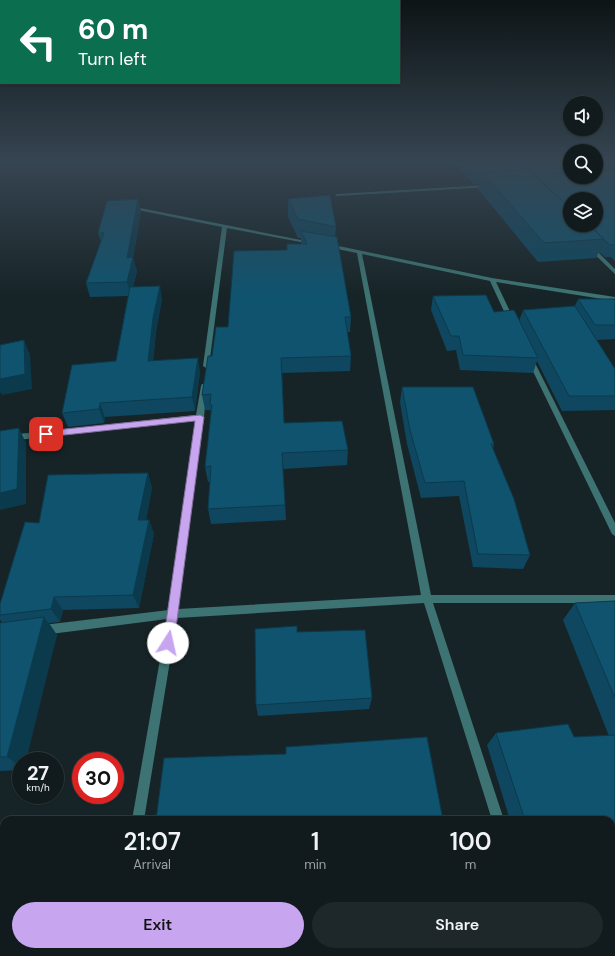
<!DOCTYPE html>
<style>
:root{--surface:#111b1d;--page:#1e282a;--text:#f1f3f6;--muted:#9ca1a4;--line:#30393b;--accent:#c7a6ef}
body{margin:0;font-family:"DM Sans",sans-serif;background:var(--page);color:var(--text);height:100vh;display:flex;flex-direction:column;font-size:15px;white-space:nowrap}
*{box-sizing:border-box;margin:0}
p{font-size:13px;color:var(--muted)}
.icon{flex:none;width:22px;height:22px;fill:none;stroke:currentColor;stroke-width:2;stroke-linecap:round;stroke-linejoin:round}
.map{position:relative;flex:1;overflow:hidden}
.panel{position:absolute;left:0px;top:816px;width:615px;height:140px;display:flex;flex-direction:column;background:var(--surface);border-radius:12px 12px 0 0;box-shadow:0 1px 3px #0004,0 0 0 1px var(--line)}
.panel>*{flex:none}
.guide{position:absolute;left:0px;top:0px;width:400px;height:84px;box-shadow:0 1px 3px #0004,0 0 0 1px var(--line);background:#0b6e4f;color:#fff;overflow:hidden}
.fabs{position:absolute;left:563px;top:96px;display:grid;gap:8px}
.fabs a{display:grid;place-items:center;width:40px;height:40px;border-radius:50%;background:var(--surface);box-shadow:0 1px 3px #0004,0 0 0 1px var(--line);font-size:20px}
.speed{position:absolute;left:12px;top:752px;display:flex;gap:8px;font-size:20px;font-weight:700;text-align:center}
.speed>*{display:grid;place-content:center;width:52px;height:52px;border-radius:50%;background:var(--surface);box-shadow:0 1px 3px #0004,0 0 0 1px var(--line);line-height:1}
.speed small{font-size:10px;font-weight:400}
.speed .limit{border:6px solid #d22;background:#fff;color:#111}
.pin{position:absolute;display:grid;place-items:center;width:34px;height:34px;color:#fff;margin:-17px;border-radius:8px;box-shadow:0 2px 6px #0006}
.me{position:absolute;width:44px;margin:-22px;rotate:10deg;stroke-linejoin:round;filter:drop-shadow(0 0 3px #0008)}
.turn{display:flex;align-items:center;gap:14px;height:84px;padding:0 12px;font-size:18px}
.turn .icon{width:52px;height:52px;stroke-width:2.5}
.turn b{display:block;font-size:28px;line-height:34px}
.eta{display:flex;justify-content:space-evenly;align-items:center;height:68px;text-align:center}
.eta b{font-size:24px;font-weight:600;line-height:28px}
.action{display:flex;gap:8px;margin-top:auto;padding:8px 12px}
.action a{flex:1;height:46px;border-radius:24px;background:var(--accent);color:#111;font-size:16px;font-weight:600;line-height:46px;text-align:center}
.action a+a{background:var(--page);color:var(--text)}
.map>svg:first-child{display:block}
.lines{fill:none;stroke-linecap:round;stroke-linejoin:round}
.lane{fill:#3d7372;fill-rule:evenodd}
.street{fill:#3d7372;fill-rule:evenodd}
.wall{fill:#0e475f}
.shaded-wall{fill:#0b3a4d}
.building{fill:#10536e;stroke:#0b3a4d}
.route{fill:#c7a6ef;stroke:#816c9b}
</style>
<div class="map">
<svg width="615" height="956" viewBox="0 0 615 956">
<rect width="100%" height="100%" fill="#172427"/>
<g class="lines">
<path class="lane" d="M 488,185 L 490,185 L 490,187 L 337,196 L 335,195 L 337,194 Z"/>
<path class="street" d="M 130,206 L 311,242 L 313,243 L 311,244 L 227,228 L 209,366 L 206,368 L 203,366 L 222,227 L 128,208 L 128,207 Z
M 329,244 L 492,278 L 615,297 L 615,301 L 496,282 L 514,320 L 511,322 L 508,320 L 490,281 L 362,254 L 431,595 L 615,595 L 615,603 L 433,603 L 504,820 L 492,820 L 424,603 L 177,618 L 144,820 L 132,820 L 167,619 L 43,635 L 39,633 L 38,630 L 39,627 L 43,625 L 169,610 L 196,420 L 0,442 L 0,436 L 196,415 L 201,386 L 202,384 L 206,384 L 207,386 L 204,417 L 178,609 L 421,595 L 357,253 L 327,247 L 327,245 Z
M 588,246 L 592,246 L 615,269 L 615,274 L 588,248 Z
M 530,357 L 533,359 L 615,523 L 615,536 L 612,534 L 611,532 L 527,359 Z
M 611,883 L 615,883 L 615,897 L 611,897 Z
M 109,952 L 123,952 L 122,956 L 108,956 Z
M 530,952 L 544,952 L 545,956 L 531,956 Z"/>
</g>
<path class="wall" d="M 452,161 L 570,161 L 570,177 L 596,177 L 596,161 L 615,161 L 615,261 L 611,257 L 605,257 L 599,252 L 596,258 L 538,262 L 478,189 L 479,184 L 474,184 Z
M 138,199 L 141,212 L 133,258 L 137,271 L 133,287 L 162,299 L 156,332 L 153,361 L 200,372 L 195,411 L 105,417 L 104,423 L 68,427 L 62,413 L 116,361 L 128,296 L 90,297 L 86,283 L 101,242 L 98,233 Z
M 288,199 L 336,227 L 335,237 L 351,317 L 350,332 L 347,332 L 351,356 L 350,371 L 282,373 L 284,423 L 348,450 L 347,465 L 283,469 L 286,520 L 211,524 L 208,509 L 210,482 L 208,482 L 205,467 L 211,412 L 210,410 L 205,410 L 202,395 L 212,356 L 228,327 L 301,244 L 301,238 L 298,238 L 288,217 Z
M 433,296 L 494,312 L 519,321 L 523,310 L 575,306 L 578,299 L 615,299 L 615,339 L 597,340 L 615,369 L 615,410 L 562,411 L 537,361 L 533,373 L 460,370 L 456,350 L 447,351 L 431,310 Z
M 402,387 L 494,444 L 493,449 L 530,555 L 523,569 L 473,567 L 459,496 L 421,498 L 407,444 L 400,402 Z
M 152,487 L 146,520 L 149,520 L 154,534 L 139,608 L 63,610 L 60,622 L 49,623 L 57,635 L 21,761 L 21,770 L 0,771 L 0,623 L 2,622 L 0,620 L 0,604 Z
M 615,601 L 615,865 L 611,866 L 611,820 L 510,820 L 487,745 L 496,733 L 574,737 L 609,736 L 563,620 L 575,603 Z
M 297,632 L 372,698 L 369,709 L 258,716 L 256,705 Z"/>
<path class="shaded-wall" d="M 138,199 L 141,212 L 131,268 L 133,257 L 137,271 L 131,296 L 127,282 L 127,258 Z
M 160,286 L 162,299 L 156,332 L 151,375 L 148,361 L 153,318 Z
M 24,340 L 30,355 L 32,389 L 2,395 L 1,393 L 0,393 L 0,379 Z
M 198,358 L 200,372 L 195,411 L 192,397 Z
M 100,403 L 105,417 L 104,423 L 99,409 Z
M 19,428 L 26,443 L 26,504 L 0,510 L 0,493 Z
M 148,473 L 152,487 L 144,534 L 138,520 Z
M 149,520 L 154,534 L 139,608 L 133,595 Z
M 54,597 L 63,610 L 60,622 L 51,609 Z
M 44,617 L 57,635 L 26,761 L 21,761 L 21,767 L 7,757 Z"/>
<path class="building" d="M 464,161 L 570,161 L 570,168 L 482,172 L 482,173 L 476,173 Z
M 596,161 L 615,161 L 615,165 L 596,166 Z
M 528,170 L 570,208 L 570,225 L 589,225 L 604,239 L 544,243 L 482,172 Z
M 615,170 L 615,245 L 610,245 L 589,225 L 596,225 L 596,199 L 570,199 L 570,208 L 535,175 L 570,173 L 570,177 L 596,177 L 596,171 Z
M 330,195 L 336,227 L 298,219 L 288,199 Z
M 138,199 L 127,258 L 133,257 L 127,282 L 86,283 L 104,233 L 98,233 L 107,201 Z
M 301,231 L 337,237 L 351,317 L 345,317 L 351,356 L 281,358 L 284,423 L 342,421 L 348,450 L 282,453 L 285,505 L 208,509 L 211,466 L 205,467 L 212,405 L 210,405 L 211,394 L 202,395 L 208,356 L 212,356 L 216,327 L 228,327 L 234,251 L 287,250 L 287,244 L 307,244 Z
M 160,286 L 153,318 L 148,361 L 198,358 L 192,397 L 100,403 L 99,409 L 62,413 L 72,365 L 116,361 L 130,287 Z
M 486,295 L 494,312 L 514,310 L 538,358 L 463,355 L 459,336 L 451,336 L 433,296 Z
M 578,299 L 615,299 L 615,325 L 595,325 Z
M 575,306 L 615,369 L 615,396 L 569,396 L 523,310 Z
M 24,340 L 25,374 L 0,379 L 0,345 Z
M 402,387 L 473,387 L 494,444 L 491,444 L 514,499 L 530,555 L 478,554 L 464,481 L 425,483 L 410,430 Z
M 19,428 L 17,489 L 0,493 L 0,431 Z
M 148,473 L 138,520 L 149,520 L 133,595 L 54,597 L 51,609 L 0,615 L 0,604 L 25,522 L 39,523 L 48,475 Z
M 615,601 L 615,698 L 575,603 Z
M 44,617 L 7,757 L 0,757 L 0,623 Z
M 297,626 L 297,632 L 365,630 L 372,698 L 256,705 L 255,629 Z
M 568,724 L 574,737 L 615,735 L 615,861 L 611,861 L 611,820 L 525,820 L 496,733 Z
M 427,737 L 443,820 L 156,820 L 164,758 L 286,754 L 286,747 Z
M 230,952 L 295,952 L 296,956 L 230,956 Z"/>
<linearGradient id="sky" x2="0" y2="1"><stop stop-color="#0d1415"/><stop offset="0.55" stop-color="#364552"/><stop offset="1" stop-color="#364552" stop-opacity="0"/></linearGradient>
<rect width="615" height="294" fill="url(#sky)"/>
<path class="route" d="M 200,415 L 204,417 L 174,643 L 172,647 L 168,649 L 164,647 L 163,643 L 195,421 L 46,437 L 42,434 L 46,431 Z"/>
</svg>
<div class="fabs">
<a><svg class="icon" aria-label="sound" viewBox="0 0 24 24"><path d="M4 9h4l5-4v14l-5-4H4zM17 9q2 3 0 6"/></svg></a>
<a><svg class="icon" aria-label="search" viewBox="0 0 24 24"><circle cx="10" cy="10" r="6"/><path d="M15 15l6 6"/></svg></a>
<a><svg class="icon" aria-label="layers" viewBox="0 0 24 24"><path d="M12 4l9 5-9 5-9-5zM3 14l9 5 9-5"/></svg></a>
</div>
<div class="speed"><div>27<small>km/h</small></div><div class="limit">30</div></div>
<div class="pin" style="left:46px;top:434px;background:#d93025"><svg class="icon" aria-label="arrive" viewBox="0 0 24 24"><path d="M6 21V4h12l-3 4 3 4H6"/></svg></div>
<svg class="me" style="left:168px;top:643px" viewBox="-20 -20 40 40"><circle r="19" fill="#fff"/><path d="M0-13L10 11 0 6-10 11z" fill="#c7a6ef"/></svg>
<div class="guide">
<div class="turn"><svg class="icon" aria-label="left" viewBox="0 0 24 24"><path d="M17 20v-9H6M10 6l-5 5 5 5"/></svg><div><b>60 m</b>Turn left</div></div>
</div>
<section class="panel">
<div class="eta">
<div><b>21:07</b><p>Arrival</p></div>
<div><b>1</b><p>min</p></div>
<div><b>100</b><p>m</p></div>
</div>
<div class="action"><a>Exit</a><a>Share</a></div>
</section>
</div>
